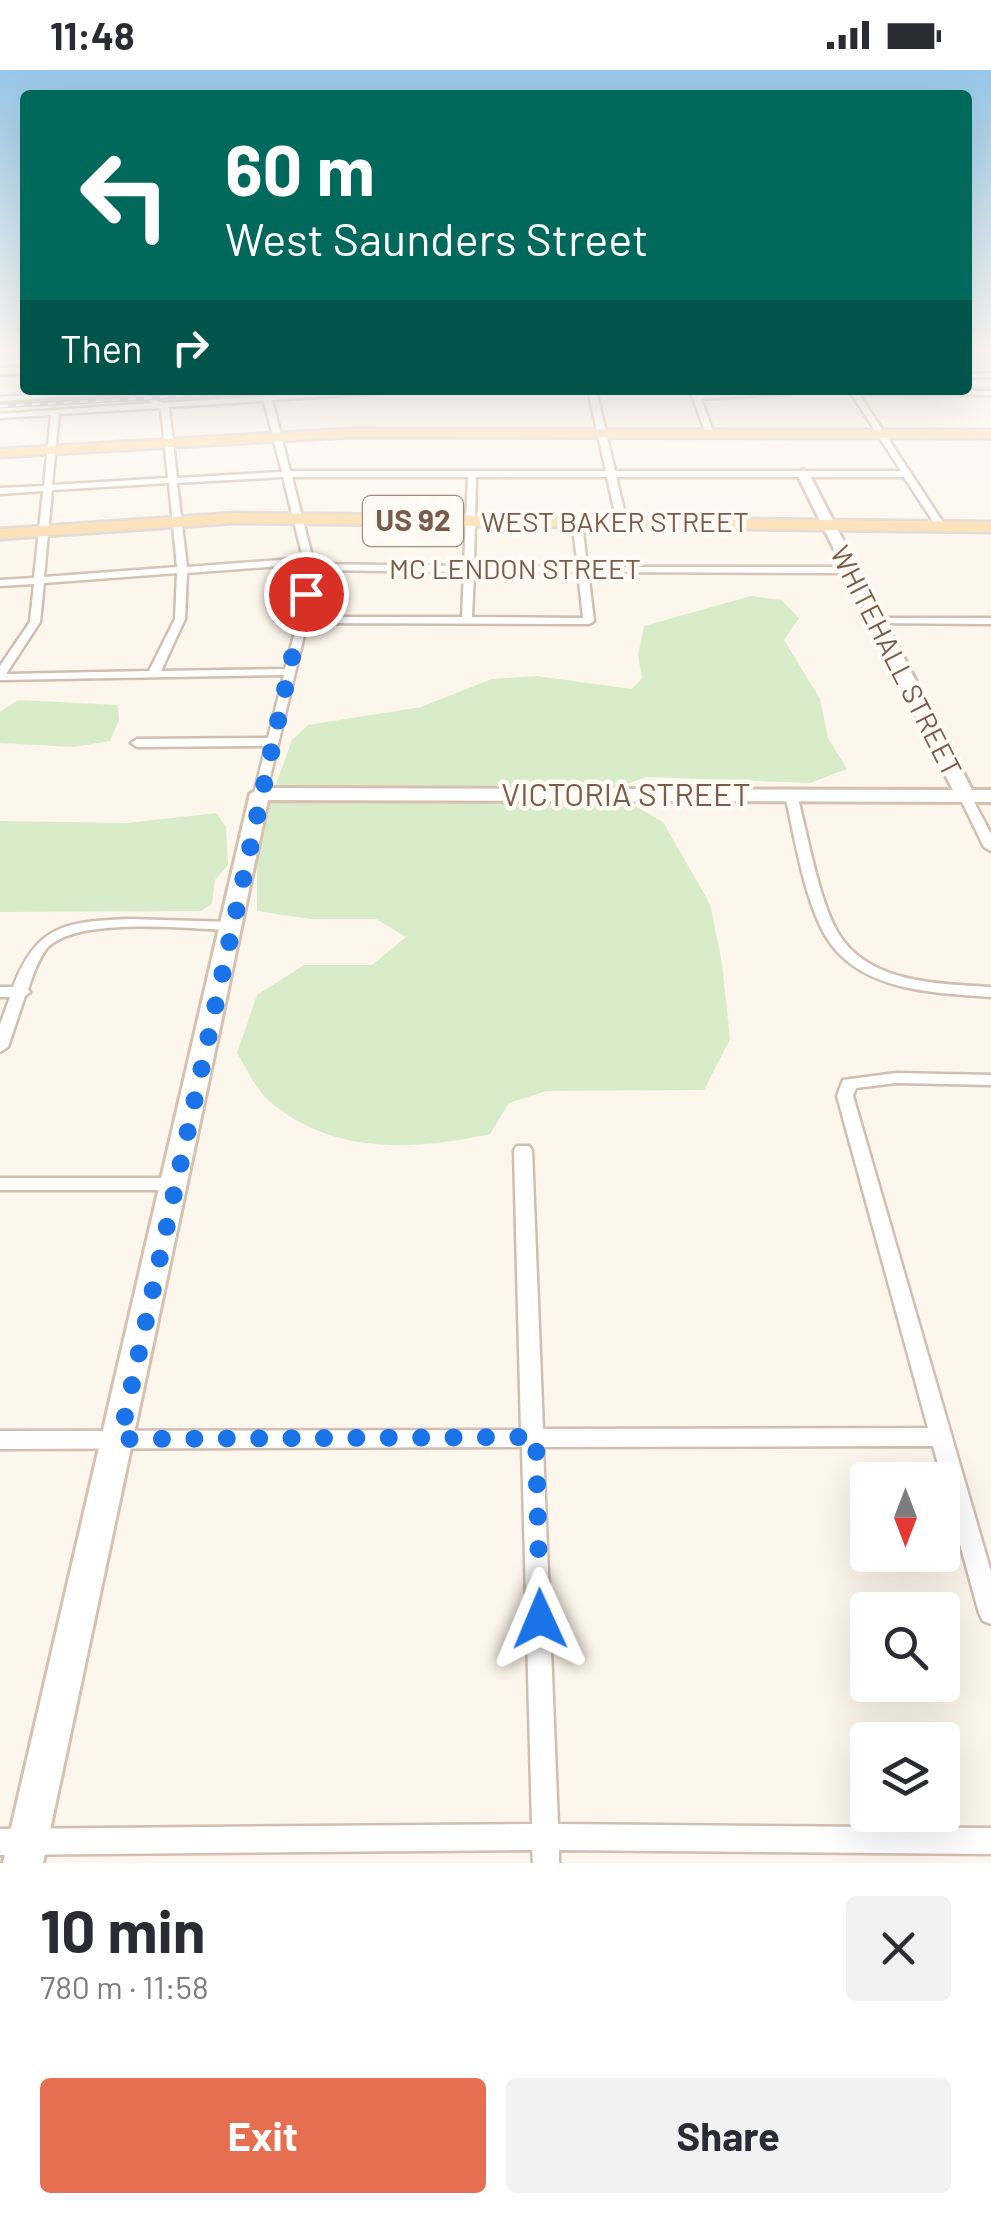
<!DOCTYPE html>
<meta charset="utf-8">
<style>
:root{--surface:#fff;--page:#f2f2f3;--text:#2b2b33;--muted:#7c7c81;--accent:#e76f51}
body{margin:0;font-family:Barlow,sans-serif;background:var(--page);color:var(--text);height:100vh;display:flex;flex-direction:column;font-size:38px;white-space:nowrap}
*{box-sizing:border-box;margin:0}
p{font-size:32px;color:var(--muted)}
.icon{flex:none;width:55px;height:55px;fill:none;stroke:currentColor;stroke-width:2;stroke-linecap:round;stroke-linejoin:round}
.map{position:relative;height:1793px;overflow:hidden}
.side{display:flex;flex-direction:column;background:var(--surface);flex:1}
.side>*{flex:none}
.banner{position:absolute;left:20px;top:20px;width:952px;height:305px;border-radius:10px;box-shadow:0 10px 40px #0002;background:#00695c;color:#fff;overflow:hidden}
.needle{width:65px;rotate:180deg}
.fabs{position:absolute;left:850px;top:1392px;display:grid;gap:20px}
.fabs a{display:grid;place-items:center;width:110px;height:110px;border-radius:10px;background:var(--surface);box-shadow:0 10px 40px #0002;font-size:50px}
.pin{position:absolute;display:grid;place-items:center;width:85px;height:85px;color:#fff;margin:-42px;border:5px solid #fff;border-radius:50%;box-shadow:0 2px 10px #0007}
.me{position:absolute;width:110px;margin:-55px;rotate:359deg;stroke-linejoin:round;filter:drop-shadow(0 0 8px #0008)}
.turn{display:flex;align-items:center;gap:35px;height:210px;padding:0 40px;font-size:45px}
.turn .icon{width:130px;height:130px;stroke-width:2.5}
.turn b{display:block;font-size:70px;line-height:85px}
.then{display:flex;align-items:center;height:95px;padding:0 40px;background:#0003;gap:20px;font-size:38px}
.round{display:grid;place-items:center;flex:none;width:105px;height:105px;border-radius:10px;background:var(--page)}
.overview{display:flex;align-items:center;justify-content:space-between;height:170px;padding:0 40px}
h1{font-size:60px;font-weight:700;line-height:75px}
.cta{display:flex;gap:20px;margin-top:auto;padding:20px 40px}
.cta a{flex:1;height:115px;border-radius:10px;background:var(--accent);color:#fff;font-size:40px;font-weight:700;line-height:115px;text-align:center}
.cta a+a{background:var(--page);color:var(--text)}
.status{display:flex;justify-content:space-between;align-items:center;height:70px;padding:0 50px;background:var(--surface);direction:ltr}
.status svg{height:28px;fill:currentColor}
.map>svg:first-child{display:block}
.green{fill:#d8ecc9}
.lines{fill:none;stroke-linecap:round;stroke-linejoin:round}
.street-casing{stroke:#d1beb0;stroke-width:5}
.secondary-casing{stroke:#d6c0b0;stroke-width:6}
.primary-casing{stroke:#dad1cd;stroke-width:5}
.street{fill:#fff;fill-rule:evenodd}
.secondary{fill:#fff;fill-rule:evenodd}
.primary{fill:#fbd9a5;fill-rule:evenodd}
.rail-casing{stroke:#b9a8c9;stroke-width:5}
.rail{stroke:#fffaf3;stroke-width:2.5;stroke-dasharray:8;stroke-linecap:butt}
.route{stroke:#1a73e8;stroke-width:18;stroke-dasharray:0 32.4}
.labels{text-anchor:middle;stroke-width:9;stroke-linejoin:round;paint-order:stroke}
.far-street-label{font-size:28px;fill:#7a5c4d;stroke:#fffaf3}
.shield{fill:#fffaf3;stroke:#a28b7f;stroke-width:2.5}
.shield-label{font-size:30px;font-weight:bold;fill:#7a5c4d}
.street-label{font-size:32px;fill:#7a5c4d;stroke:#fffaf3}
</style>
<div class="status"><b>11:48</b><svg viewBox="0 0 49 12"><path d="M0 12V9h3v3zM5 12V6h3v6zM10 12V3h3v9zM15 12V0h3v12zM26 1h20v11H26zM47 4h2v5h-2z"/></svg></div>
<div class="map">
<svg width="991" height="1793" viewBox="0 0 991 1793">
<rect width="100%" height="100%" fill="#fdf6ec"/>
<path class="green" d="M 751,526 L 781,530 L 799,548 L 784,570 L 820,629 L 828,668 L 847,699 L 810,713 L 647,707 L 609,720 L 274,720 L 292,670 L 308,655 L 421,637 L 492,609 L 536,606 L 632,619 L 642,608 L 638,585 L 644,556 Z
M 18,630 L 118,635 L 119,650 L 110,671 L 74,677 L 0,673 L 0,642 Z
M 271,728 L 623,729 L 663,752 L 710,834 L 722,893 L 730,969 L 704,1020 L 546,1021 L 509,1033 L 490,1064 C 414,1081 329,1085 267,1029 C 255,1018 246,997 237,983 L 257,925 L 304,895 L 372,895 L 406,867 L 376,849 L 311,849 L 257,841 L 257,774 Z
M 216,743 L 226,757 L 228,795 L 215,810 L 212,834 L 201,841 L 0,842 L 0,751 L 127,753 Z"/>
<g class="lines">
<defs>
<path id="street" d="M 991,303 L 991,307 L 968,308 L 968,304 Z
M 114,320 L 205,320 L 149,326 L 163,333 L 355,320 L 392,320 L 388,322 L 272,330 L 290,401 L 606,401 L 588,320 L 596,320 L 615,401 L 901,401 L 849,320 L 991,321 L 991,325 L 859,324 L 944,454 L 939,457 L 936,456 L 904,407 L 616,407 L 627,452 L 622,455 L 617,452 L 607,407 L 476,407 L 474,496 L 578,497 L 572,452 L 577,449 L 582,452 L 587,497 L 851,497 L 856,500 L 851,503 L 588,502 L 594,551 L 589,554 L 307,553 L 266,724 L 260,728 L 254,724 L 266,676 L 137,677 L 131,673 L 137,669 L 268,668 L 284,605 L 0,610 L 0,596 L 30,552 L 34,514 L 0,516 L 0,510 L 34,508 L 43,421 L 0,424 L 0,418 L 44,416 L 51,345 L 0,348 L 0,344 L 153,333 L 134,323 L 0,331 L 0,327 ZM 264,331 L 282,402 L 177,408 L 169,337 ZM 161,338 L 168,408 L 52,415 L 59,344 ZM 283,407 L 304,492 L 293,489 L 187,497 L 177,413 ZM 292,407 L 468,407 L 464,496 L 314,494 ZM 169,413 L 177,497 L 44,507 L 52,420 ZM 293,495 L 305,498 L 298,550 L 285,599 L 161,601 L 185,549 L 187,503 ZM 314,500 L 464,502 L 462,547 L 309,547 ZM 474,502 L 578,502 L 583,548 L 472,547 ZM 177,503 L 175,549 L 149,601 L 6,604 L 40,552 L 44,513 Z
M 690,320 L 698,320 L 699,325 L 810,320 L 806,322 L 701,329 L 714,364 L 710,366 L 706,364 Z
M 878,548 L 991,548 L 991,554 L 874,553 L 874,549 Z
M 791,721 L 797,725 C 808,765 820,843 845,873 C 879,914 943,914 991,917 L 991,927 C 939,923 870,922 834,878 C 806,845 795,767 785,725 Z
M 965,722 L 971,726 L 991,764 L 991,781 L 984,777 L 959,726 Z
M 130,849 L 231,852 L 238,856 L 231,860 C 188,859 80,846 48,877 C 38,888 33,906 28,919 L 30,922 L 25,926 L 8,977 L 0,982 L 0,955 L 10,927 L 0,927 L 0,917 L 13,917 C 38,853 67,852 130,849 Z
M 896,1003 L 991,1005 L 991,1015 L 896,1013 L 856,1018 L 853,1026 L 991,1502 L 991,1554 L 983,1551 L 979,1543 L 933,1376 L 543,1377 L 558,1754 L 991,1758 L 991,1784 L 559,1780 L 559,1793 L 533,1793 L 532,1780 L 0,1785 L 0,1759 L 532,1754 L 522,1377 L 0,1379 L 0,1361 L 521,1360 L 514,1080 L 517,1076 L 529,1076 L 532,1080 L 543,1359 L 928,1358 L 837,1026 L 843,1010 Z
M 0,1108 L 176,1108 L 182,1110 L 185,1114 L 182,1118 L 176,1120 L 0,1120 Z"/>
<path id="secondary" d="M 25,297 L 25,303 L 0,304 L 0,298 Z
M 803,400 L 809,404 L 972,720 L 991,720 L 991,732 L 268,730 L 43,1793 L 3,1793 L 250,724 L 260,718 L 953,720 L 797,404 Z"/>
<path id="primary" d="M 350,359 L 991,360 L 991,368 L 350,367 L 0,387 L 0,379 Z
M 235,443 L 991,452 L 991,462 L 235,453 L 0,469 L 0,459 Z"/>
</defs>
<use href="#street" class="street-casing"/>
<use href="#secondary" class="secondary-casing"/>
<use href="#primary" class="primary-casing"/>
<use href="#street" class="street"/>
<use href="#secondary" class="secondary"/>
<use href="#primary" class="primary"/>
<defs>
<path id="rail" d="M 968,282 L 991,281
M 0,336 L 293,320"/>
</defs>
<use href="#rail" class="rail-casing"/>
<use href="#rail" class="rail"/>
</g>
<linearGradient id="sky" x2="0" y2="1"><stop stop-color="#97c7e8"/><stop offset="0.53" stop-color="#fefbf6"/><stop offset="1" stop-color="#fefbf6" stop-opacity="0"/></linearGradient>
<rect width="991" height="529" fill="url(#sky)"/>
<g class="lines">
<path class="route" d="M 306,524 L 120,1369 L 536,1367 L 540,1549"/>
</g>
<g class="labels">
<g class="far-street-label">
<text x="615" y="462">WEST BAKER STREET</text>
<text x="515" y="509">MC LENDON STREET</text>
<text transform="translate(896 591) rotate(63)" y="10">WHITEHALL STREET</text>
</g>
<rect class="shield" x="363" y="426" width="100" height="50" rx="8"/>
<g class="shield-label">
<text x="413" y="461">US 92</text>
</g>
<g class="street-label">
<text x="626" y="736">VICTORIA STREET</text>
</g>
</g>
</svg>
<div class="fabs">
<a><svg class="needle" viewBox="-14 -14 28 28"><path d="M0-13l5 13h-10z" fill="#e53935"/><path d="M0 13l5-13h-10z" fill="#7c7c81"/></svg></a>
<a><svg class="icon" aria-label="search" viewBox="0 0 24 24"><circle cx="10" cy="10" r="6"/><path d="M15 15l6 6"/></svg></a>
<a><svg class="icon" aria-label="layers" viewBox="0 0 24 24"><path d="M12 4l9 5-9 5-9-5zM3 14l9 5 9-5"/></svg></a>
</div>
<div class="pin" style="left:306px;top:524px;background:#d93025"><svg class="icon" aria-label="arrive" viewBox="0 0 24 24"><path d="M6 21V4h12l-3 4 3 4H6"/></svg></div>
<svg class="me" style="left:540px;top:1549px" viewBox="-20 -20 40 40"><path d="M0-17L14 15 0 8-14 15z" fill="#1a73e8" stroke="#fff" stroke-width="4"/></svg>
<div class="banner">
<div class="turn"><svg class="icon" aria-label="left" viewBox="0 0 24 24"><path d="M17 20v-9H6M10 6l-5 5 5 5"/></svg><div><b>60 m</b>West Saunders Street</div></div>
<div class="then">Then<svg class="icon" aria-label="right" viewBox="0 0 24 24"><path d="M7 20v-9h11M14 6l5 5-5 5"/></svg></div>
</div>
</div>
<section class="side">
<div class="overview"><div><h1>10 min</h1><p>780 m · 11:58</p></div><a class="round"><svg class="icon" aria-label="close" viewBox="0 0 24 24"><path d="M6 6l12 12M18 6L6 18"/></svg></a></div>
<div class="cta"><a>Exit</a><a>Share</a></div>
</section>
